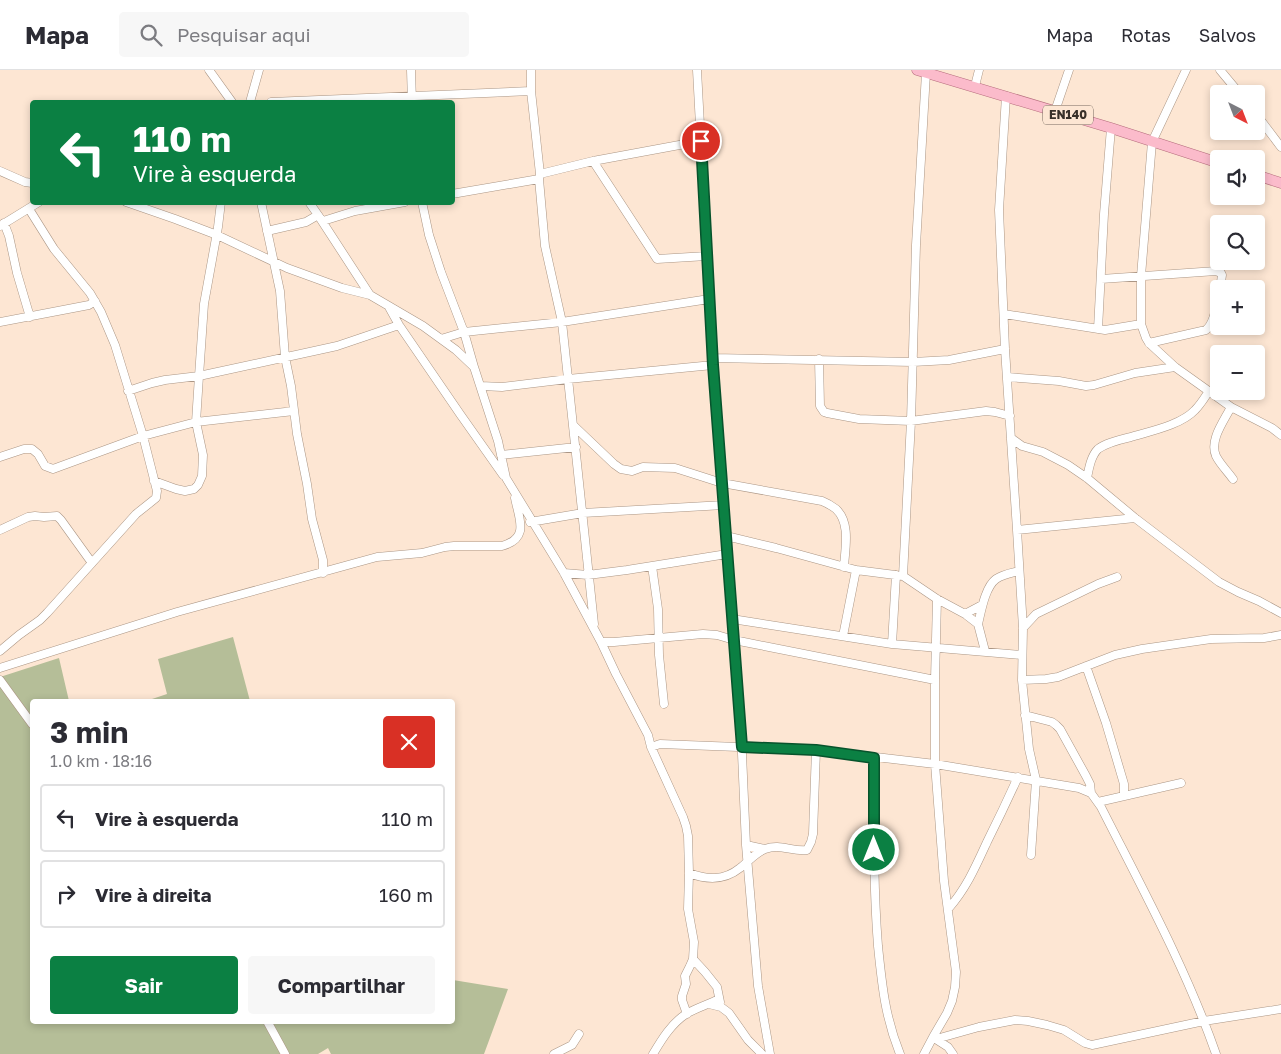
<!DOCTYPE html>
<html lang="pt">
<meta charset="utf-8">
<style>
:root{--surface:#fff;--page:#f7f7f7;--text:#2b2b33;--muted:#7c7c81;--line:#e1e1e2;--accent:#0b8043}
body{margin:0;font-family:"Golos Text",sans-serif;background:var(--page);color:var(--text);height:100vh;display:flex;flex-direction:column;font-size:19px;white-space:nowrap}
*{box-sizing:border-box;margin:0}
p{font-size:16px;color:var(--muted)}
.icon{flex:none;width:28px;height:28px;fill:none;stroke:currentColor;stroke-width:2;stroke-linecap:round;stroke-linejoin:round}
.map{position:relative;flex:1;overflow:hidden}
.drawer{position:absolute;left:30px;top:629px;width:425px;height:325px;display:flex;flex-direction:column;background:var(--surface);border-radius:5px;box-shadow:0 2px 8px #0003}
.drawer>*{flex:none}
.hud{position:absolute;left:30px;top:30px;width:425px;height:105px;border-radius:5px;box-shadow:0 2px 8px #0003;background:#0b8043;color:#fff;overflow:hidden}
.needle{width:32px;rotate:138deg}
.tools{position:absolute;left:1210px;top:15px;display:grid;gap:10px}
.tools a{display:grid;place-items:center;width:55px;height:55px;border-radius:5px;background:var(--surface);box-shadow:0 2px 8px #0003;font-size:25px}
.pin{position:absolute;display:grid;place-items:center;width:42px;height:42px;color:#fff;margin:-21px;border:2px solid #fff;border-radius:50%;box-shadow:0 1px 5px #0007}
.me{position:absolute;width:55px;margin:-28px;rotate:0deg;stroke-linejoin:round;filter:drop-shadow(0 0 4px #0008)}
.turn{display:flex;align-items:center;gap:18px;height:105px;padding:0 20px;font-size:22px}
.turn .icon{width:65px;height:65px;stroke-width:2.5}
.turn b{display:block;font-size:35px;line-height:42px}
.round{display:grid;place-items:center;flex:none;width:52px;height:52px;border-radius:5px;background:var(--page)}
.headline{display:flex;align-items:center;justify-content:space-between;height:85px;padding:0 20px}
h1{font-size:30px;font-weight:700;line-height:38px}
.action{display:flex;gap:10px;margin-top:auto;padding:10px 20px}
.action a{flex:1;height:58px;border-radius:5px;background:var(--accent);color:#fff;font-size:20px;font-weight:700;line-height:58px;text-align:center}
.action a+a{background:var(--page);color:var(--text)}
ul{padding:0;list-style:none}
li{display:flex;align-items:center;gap:15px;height:68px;margin:0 10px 8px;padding:0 10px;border:2px solid var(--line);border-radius:5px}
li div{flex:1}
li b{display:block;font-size:19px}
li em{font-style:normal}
header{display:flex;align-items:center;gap:30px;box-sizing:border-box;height:70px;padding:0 25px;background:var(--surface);border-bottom:1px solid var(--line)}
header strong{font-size:24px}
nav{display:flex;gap:28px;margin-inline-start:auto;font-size:18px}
.search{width:350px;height:45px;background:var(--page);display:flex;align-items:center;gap:12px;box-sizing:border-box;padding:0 18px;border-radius:5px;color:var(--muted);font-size:19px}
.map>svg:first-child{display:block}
.green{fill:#b5be98}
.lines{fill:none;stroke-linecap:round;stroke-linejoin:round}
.minor-casing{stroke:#ab9685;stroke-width:9}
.major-casing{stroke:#b56c7c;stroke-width:11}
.minor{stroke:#fff;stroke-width:8}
.major{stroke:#fbbbcb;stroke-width:10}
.route-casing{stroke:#07532c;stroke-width:12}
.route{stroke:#0b8043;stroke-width:9}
.labels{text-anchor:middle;stroke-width:4;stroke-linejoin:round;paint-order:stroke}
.shield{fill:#fde6d3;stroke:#74675c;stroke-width:1}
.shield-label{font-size:12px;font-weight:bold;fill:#393029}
</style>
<header>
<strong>Mapa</strong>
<div class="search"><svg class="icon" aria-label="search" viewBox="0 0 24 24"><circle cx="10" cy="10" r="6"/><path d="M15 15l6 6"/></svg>Pesquisar aqui</div>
<nav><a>Mapa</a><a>Rotas</a><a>Salvos</a></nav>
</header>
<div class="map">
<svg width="1281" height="984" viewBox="0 0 1281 984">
<rect width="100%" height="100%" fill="#fde6d3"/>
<path class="green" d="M 233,567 L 250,631 L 146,631 L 167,624 L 158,589 Z
M 59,588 L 69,631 L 32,631 L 32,951 L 452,951 L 453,910 L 508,919 L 484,984 L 331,984 L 328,978 L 318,984 L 0,984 L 0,607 Z"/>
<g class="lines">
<defs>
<path id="minor" d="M 209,0 L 232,32
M 411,0 L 412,32
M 531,0 L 531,21 L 540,104 L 539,109 L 545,176 L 562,252 L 594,554
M 697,0 L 713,295 L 741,661 L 746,775 L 758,916 L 770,984
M 1186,0 L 1152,72 L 1141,206 L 1141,254 L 1146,268 L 1149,273 L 1175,297 L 1231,337 L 1272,358 L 1281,365
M 1220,0 L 1240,24
M 975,16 L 979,0
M 1006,26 L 999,140 L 1005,279 L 1017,460 L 1023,558 L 1022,610 L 1029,679 L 1036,710 L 1031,785
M 250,32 L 259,0
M 271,32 L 531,21
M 1055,41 L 1069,0
M 1256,44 L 1281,77
M 593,91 L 657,189 L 707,186
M 0,101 L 25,112 L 32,113
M 540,104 L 593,91 L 701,71
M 452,124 L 539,109
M 126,132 L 175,149 L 217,165 L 287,198 L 342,218 L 370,225 L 423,256 L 456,280 L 474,297 L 498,371 L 506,408 L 564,503 L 601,572 L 614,572 L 703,564 L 717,565 L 734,570 L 935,610
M 261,132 L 280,221 L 285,287 L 291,316 L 297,364 L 307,414 L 312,449 L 323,490 L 323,503
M 309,132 L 318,145 L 370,225
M 422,132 L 429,165 L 441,202 L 464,262 L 474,297
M 323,151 L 355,141 L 405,132
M 4,153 L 9,166 L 17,203 L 30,247
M 0,156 L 39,132
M 267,161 L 306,152 L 318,145
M 1101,209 L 1216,201 L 1221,203 L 1222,205 L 1220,219
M 389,237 L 399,255 L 460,344 L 503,405
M 1004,244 L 1105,260 L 1141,254
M 0,252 L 89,235 L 95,231
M 1098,259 L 1104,144 L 1111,58
M 441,269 L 464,262 L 562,252 L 709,229
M 1149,273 L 1206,260 C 1215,252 1216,235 1219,224
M 713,288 L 913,292 L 949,290 L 1005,279
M 819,289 L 820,336 L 824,342 L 827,343 L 859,349 L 911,351 L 986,341 L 995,342 L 1010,346
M 1007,307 L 1059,311 L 1086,316 L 1094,315 L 1135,303 L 1175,297
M 481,316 L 502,317 L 568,309 L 713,295
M 128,321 L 152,313 L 165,310 L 199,306 L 337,276 L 399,255
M 1231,337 C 1224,351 1209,370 1216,386 C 1220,394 1228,402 1233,409
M 574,356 L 614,394 L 621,399 L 632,401 L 643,397 L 675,398 L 722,413 L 822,431 C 827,433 832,436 836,439 C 851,453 845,479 844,497
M 1011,368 L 1022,376 L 1043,382 L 1068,395 L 1087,408 L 1135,448 L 1219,512 L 1238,522 L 1259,531 L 1281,543
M 501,385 L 576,377
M 0,387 L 24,379 L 32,379 L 38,384 L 45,396 L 53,399 L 143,366 L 196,352 L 294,341
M 1087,408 C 1089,398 1091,386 1098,379 C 1106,373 1122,369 1131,367 C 1151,361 1181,355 1195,340 C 1201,334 1205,327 1209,321
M 154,411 L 176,419 L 185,421 L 194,419 L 198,415 L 202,406 L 203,385 L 196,352 L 199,306 L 204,234 L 218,157 L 221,132
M 530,452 L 583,443 L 724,435
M 0,460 L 28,447 L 35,446 L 44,447 L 57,446 L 61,450 L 92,493
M 1017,460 L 1135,448
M 726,466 L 776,478 L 856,500 L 903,506 L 937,529 L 965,544 L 978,554 L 985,581
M 652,496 L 658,539 L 659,585 L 664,634
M 564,503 L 588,505 L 627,500 L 727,484
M 903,506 L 911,351 L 916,175 L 926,3
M 965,544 L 982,535
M 732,549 L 892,574 L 1022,585
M 978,554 C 981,542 985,517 996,509 C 1003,504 1011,503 1019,501
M 1023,558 L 1036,544 L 1098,514 L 1117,507
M 843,566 L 856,500
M 601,572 L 616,604 L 648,665 L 651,677 L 683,747 L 686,756 L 688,766 L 689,803 L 688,839 L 694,872 L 693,889 L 690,896 L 685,906 L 686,914 L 682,926 L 682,930 L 687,944
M 892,574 L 896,505
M 0,581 L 19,565 L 40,550 L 47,543 L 136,444 L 156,428 L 157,421 L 143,366 L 115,275 L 101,242 L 90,223 L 54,179 L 29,139
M 1086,596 L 1106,653 L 1124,714 L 1124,726
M 0,598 L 177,542 L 377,487 L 422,483 L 445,477 L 454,476 L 502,476 C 530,468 519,449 515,428
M 0,610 L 32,654
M 1022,610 L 1046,609 L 1058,607 L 1115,585 L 1142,579 L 1211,569 L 1264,568 L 1281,565
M 1025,645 L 1052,652 L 1056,655 L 1060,659 L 1086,706 L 1090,714 L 1091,723
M 651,677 L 660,674 L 816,680 L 935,694 L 1079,718 L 1091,723 L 1101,737 C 1142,818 1186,898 1216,984
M 874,688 C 874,750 873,813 878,876 C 882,915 885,947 900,984
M 1098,732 L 1181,713
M 746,775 L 765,779
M 689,803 C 707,810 724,811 740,798 C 748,792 755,783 765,779 C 780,773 792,782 807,780 L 811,772 L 813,764 L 816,680
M 948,839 C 966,819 976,796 987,772 C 998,750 1008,729 1018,707
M 693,889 L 705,902 L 717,917 L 720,932
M 709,934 L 721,937 L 729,943 L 748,970 L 762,984
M 267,951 L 285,984
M 934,968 L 948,977 L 953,984
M 936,969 L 979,957 L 1015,950 L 1028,951 L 1047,955 L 1064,960 L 1085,973 L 1092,975 L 1204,951 L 1281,939
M 554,984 L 572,975 L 579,964
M 653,984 C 662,969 671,954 686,944 C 696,938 709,934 719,929
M 924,984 L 933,967 L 947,943 L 952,931 L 955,917 L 956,902 L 944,811 L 935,694 L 935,610 L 937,529"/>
<path id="major" d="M 917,0 L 1111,58 L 1219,93
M 1256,105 L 1281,113"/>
</defs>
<use href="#minor" class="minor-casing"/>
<use href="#major" class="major-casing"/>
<use href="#minor" class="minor"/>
<use href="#major" class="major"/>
</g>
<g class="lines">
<defs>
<path id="route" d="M 701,71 L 713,295 L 742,677 L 816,680 L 874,688 L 874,780"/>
</defs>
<use href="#route" class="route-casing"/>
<use href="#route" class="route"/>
</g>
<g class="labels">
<rect class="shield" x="1043" y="35.5" width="50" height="19" rx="4"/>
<g class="shield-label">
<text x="1068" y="49">EN140</text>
</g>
</g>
</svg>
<div class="tools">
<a><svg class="needle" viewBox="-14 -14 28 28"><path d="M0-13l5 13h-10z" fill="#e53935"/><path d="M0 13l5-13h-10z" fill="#7c7c81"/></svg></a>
<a><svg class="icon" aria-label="sound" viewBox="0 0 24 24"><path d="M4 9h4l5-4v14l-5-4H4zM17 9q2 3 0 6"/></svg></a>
<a><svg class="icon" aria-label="search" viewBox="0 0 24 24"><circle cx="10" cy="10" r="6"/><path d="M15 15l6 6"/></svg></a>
<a>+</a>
<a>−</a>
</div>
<div class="pin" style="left:701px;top:71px;background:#d93025"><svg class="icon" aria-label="arrive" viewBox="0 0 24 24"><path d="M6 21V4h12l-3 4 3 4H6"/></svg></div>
<svg class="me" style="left:874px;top:780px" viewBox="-20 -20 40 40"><circle r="17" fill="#0b8043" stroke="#fff" stroke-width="3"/><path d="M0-11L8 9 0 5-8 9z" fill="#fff"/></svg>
<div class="hud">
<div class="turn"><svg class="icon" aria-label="left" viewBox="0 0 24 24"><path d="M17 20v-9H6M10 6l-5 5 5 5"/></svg><div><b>110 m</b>Vire à esquerda</div></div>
</div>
<section class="drawer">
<div class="headline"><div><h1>3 min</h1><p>1.0 km · 18:16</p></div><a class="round" style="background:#d93025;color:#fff"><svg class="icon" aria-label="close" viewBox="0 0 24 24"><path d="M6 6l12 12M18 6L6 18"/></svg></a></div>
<ul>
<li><svg class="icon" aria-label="left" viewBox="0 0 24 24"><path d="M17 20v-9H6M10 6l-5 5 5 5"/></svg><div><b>Vire à esquerda</b></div><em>110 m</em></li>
<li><svg class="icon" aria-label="right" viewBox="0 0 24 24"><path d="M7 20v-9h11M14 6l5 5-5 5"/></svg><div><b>Vire à direita</b></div><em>160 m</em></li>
</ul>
<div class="action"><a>Sair</a><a>Compartilhar</a></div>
</section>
</div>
